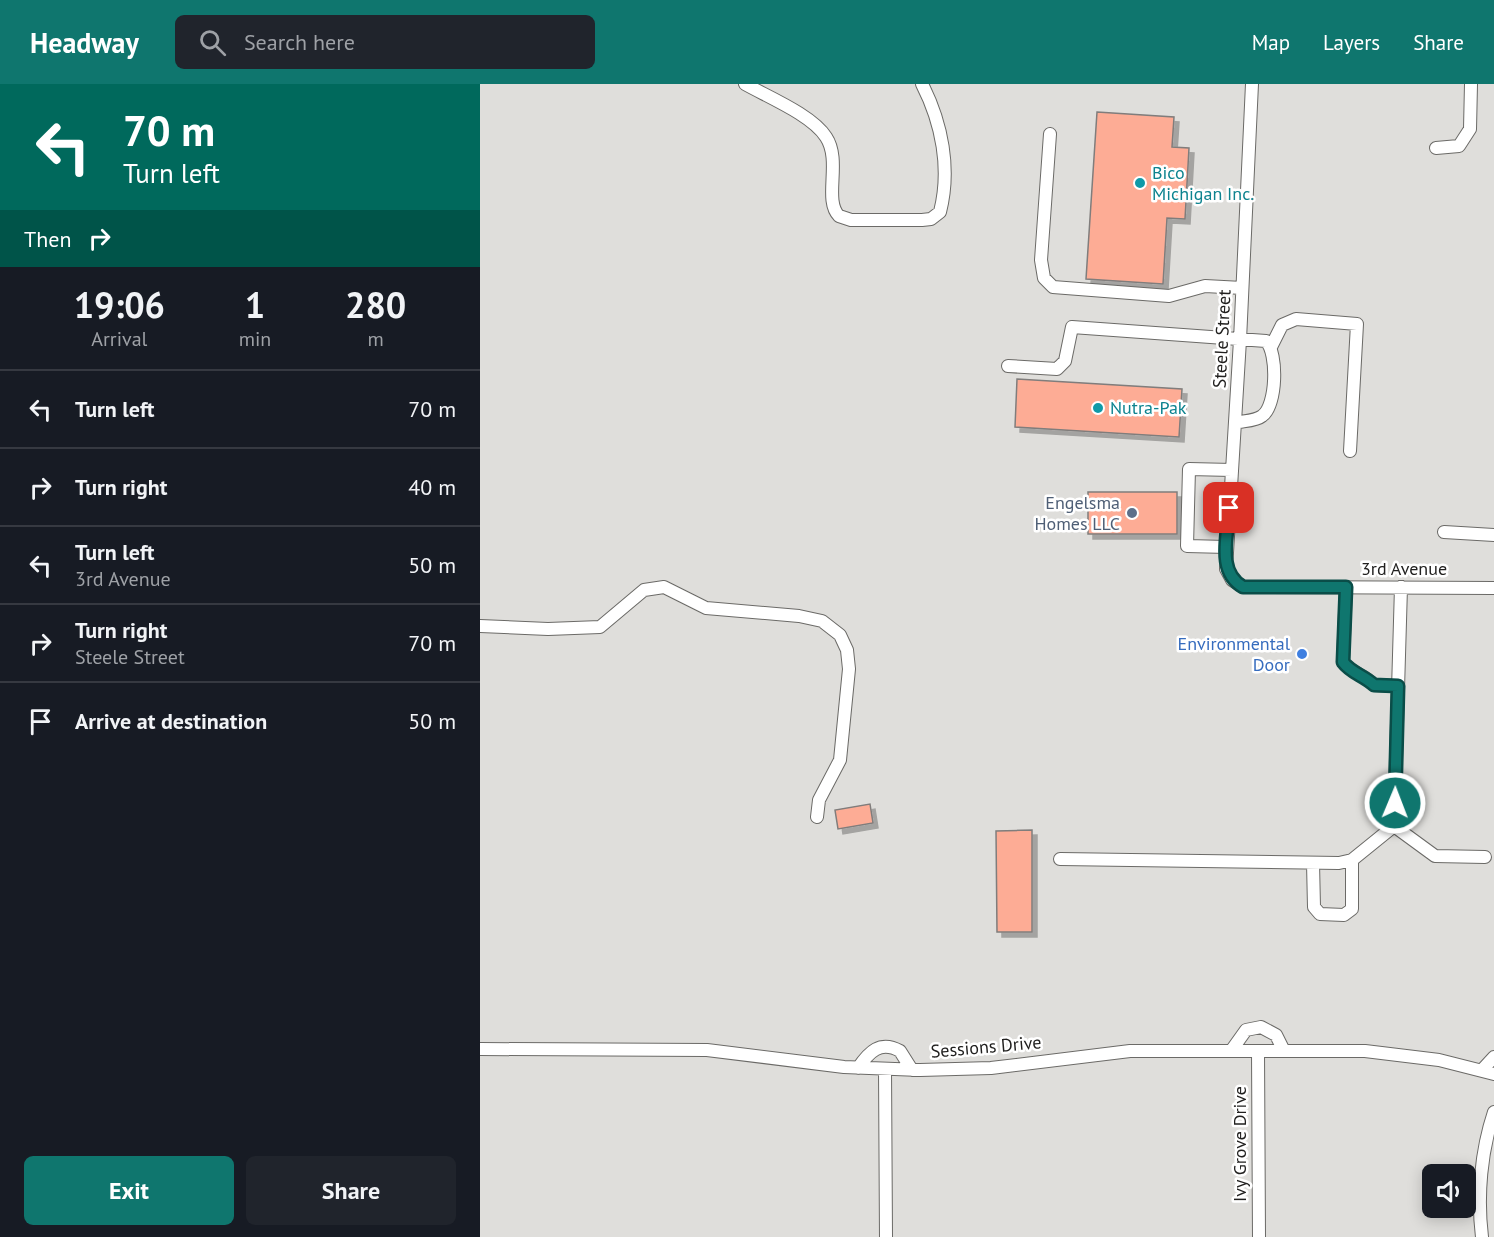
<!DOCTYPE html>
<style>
:root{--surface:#171b24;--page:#20242c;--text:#f1f3f6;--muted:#9ea1a6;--line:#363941;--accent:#0f766e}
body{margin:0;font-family:"PT Sans",sans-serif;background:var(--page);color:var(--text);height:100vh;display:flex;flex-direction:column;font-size:22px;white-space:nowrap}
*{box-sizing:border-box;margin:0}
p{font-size:20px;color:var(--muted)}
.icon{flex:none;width:33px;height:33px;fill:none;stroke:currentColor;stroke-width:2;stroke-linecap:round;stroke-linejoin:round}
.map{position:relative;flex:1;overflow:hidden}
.details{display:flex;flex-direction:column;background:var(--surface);width:480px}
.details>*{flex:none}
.guide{background:#00695c;color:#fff;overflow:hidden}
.controls{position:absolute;left:942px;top:1080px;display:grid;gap:12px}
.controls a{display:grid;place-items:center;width:54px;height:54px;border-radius:9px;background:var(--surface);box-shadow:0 3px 15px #0003;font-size:30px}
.pin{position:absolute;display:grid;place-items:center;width:51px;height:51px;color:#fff;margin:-26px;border-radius:12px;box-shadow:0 3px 9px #0006}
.me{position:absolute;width:66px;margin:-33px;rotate:1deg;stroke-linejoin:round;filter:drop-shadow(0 0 4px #0008)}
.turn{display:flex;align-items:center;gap:21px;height:126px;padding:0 24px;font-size:27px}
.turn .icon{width:78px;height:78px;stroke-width:2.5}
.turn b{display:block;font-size:42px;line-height:51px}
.then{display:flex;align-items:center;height:57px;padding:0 24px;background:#0003;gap:12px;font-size:22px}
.eta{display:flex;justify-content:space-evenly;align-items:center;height:102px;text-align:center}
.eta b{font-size:36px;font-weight:600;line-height:42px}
.button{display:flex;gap:12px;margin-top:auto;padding:12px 24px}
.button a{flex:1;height:69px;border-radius:9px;background:var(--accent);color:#fff;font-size:24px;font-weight:600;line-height:69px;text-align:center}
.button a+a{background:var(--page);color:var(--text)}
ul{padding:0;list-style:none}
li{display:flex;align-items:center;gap:18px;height:78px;padding:0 24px;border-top:2px solid var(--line)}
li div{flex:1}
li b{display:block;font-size:22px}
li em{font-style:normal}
header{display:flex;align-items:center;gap:36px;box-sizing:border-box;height:84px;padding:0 30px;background:var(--accent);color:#fff}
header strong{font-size:28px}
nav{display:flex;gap:33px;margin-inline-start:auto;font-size:21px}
.search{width:420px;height:54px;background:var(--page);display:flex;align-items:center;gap:15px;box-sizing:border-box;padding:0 21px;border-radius:9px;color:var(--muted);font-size:22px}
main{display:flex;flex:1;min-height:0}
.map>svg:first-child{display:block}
.building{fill:#fdac95;stroke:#807d7c;stroke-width:1.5;filter:url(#shadow)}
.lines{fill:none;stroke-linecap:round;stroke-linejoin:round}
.minor-casing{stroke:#6b6a67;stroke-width:14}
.minor{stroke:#fff;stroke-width:12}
.route-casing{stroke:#0a4d48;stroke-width:15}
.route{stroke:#0f766e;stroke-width:10}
.culture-dot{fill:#0f9aa8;stroke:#fff;stroke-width:2}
.service-dot{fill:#5c6f8a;stroke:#fff;stroke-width:2}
.shop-dot{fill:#3f7fe0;stroke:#fff;stroke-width:2}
.labels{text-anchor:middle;stroke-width:5;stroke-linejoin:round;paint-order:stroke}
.culture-label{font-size:18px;fill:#0d838f;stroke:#fff;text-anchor:start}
.street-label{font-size:18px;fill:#21201f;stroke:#fff}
.service-label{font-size:18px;fill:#4e5e75;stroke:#fff;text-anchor:end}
.shop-label{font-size:18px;fill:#366cbe;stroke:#fff;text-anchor:end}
</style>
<header>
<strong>Headway</strong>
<div class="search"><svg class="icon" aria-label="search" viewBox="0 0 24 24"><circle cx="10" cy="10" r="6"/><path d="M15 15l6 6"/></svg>Search here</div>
<nav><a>Map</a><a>Layers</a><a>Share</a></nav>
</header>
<main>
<section class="details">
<div class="guide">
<div class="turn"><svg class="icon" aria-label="left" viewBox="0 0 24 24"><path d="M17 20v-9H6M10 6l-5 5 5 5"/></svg><div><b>70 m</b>Turn left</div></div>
<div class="then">Then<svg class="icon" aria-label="right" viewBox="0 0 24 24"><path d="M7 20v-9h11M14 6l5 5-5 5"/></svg></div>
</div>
<div class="eta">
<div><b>19:06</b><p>Arrival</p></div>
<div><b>1</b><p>min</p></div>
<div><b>280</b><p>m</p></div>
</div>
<ul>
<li><svg class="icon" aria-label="left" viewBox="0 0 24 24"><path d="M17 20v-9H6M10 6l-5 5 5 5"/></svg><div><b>Turn left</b></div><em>70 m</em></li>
<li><svg class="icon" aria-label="right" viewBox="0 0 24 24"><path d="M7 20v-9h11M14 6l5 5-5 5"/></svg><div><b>Turn right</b></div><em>40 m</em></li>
<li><svg class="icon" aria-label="left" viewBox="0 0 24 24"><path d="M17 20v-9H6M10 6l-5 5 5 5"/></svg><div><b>Turn left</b><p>3rd Avenue</p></div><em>50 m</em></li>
<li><svg class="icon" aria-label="right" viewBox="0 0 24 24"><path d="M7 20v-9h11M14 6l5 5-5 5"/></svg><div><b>Turn right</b><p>Steele Street</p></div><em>70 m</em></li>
<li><svg class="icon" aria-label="arrive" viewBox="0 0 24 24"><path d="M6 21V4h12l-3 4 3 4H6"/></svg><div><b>Arrive at destination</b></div><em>50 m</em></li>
</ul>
<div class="button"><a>Exit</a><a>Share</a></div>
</section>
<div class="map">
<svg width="1014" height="1153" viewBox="0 0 1014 1153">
<defs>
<filter id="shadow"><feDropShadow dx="5" dy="5" stdDeviation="0" flood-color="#0004"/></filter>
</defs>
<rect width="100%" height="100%" fill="#dfdedb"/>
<path class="building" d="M 617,28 L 694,33 L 692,63 L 709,64 L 705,135 L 687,134 L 683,200 L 606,195 Z
M 537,295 L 702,305 L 699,353 L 535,343 Z
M 608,408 L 697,408 L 697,450 L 608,450 Z
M 390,720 L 393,739 L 358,745 L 355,726 Z
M 552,746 L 552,848 L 517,848 L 516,747 Z"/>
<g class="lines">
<defs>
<path id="minor" d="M 265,0 C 288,13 332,31 346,53 C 362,77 343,116 359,132 L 371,136 L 442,136 L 451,135 L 460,128 C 471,85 462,39 442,0
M 772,0 L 760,256 L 746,485 L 752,496 L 763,503 L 1014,504
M 570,50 L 561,176 L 564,194 L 573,203 L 689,212 L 725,202 L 762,204
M 956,64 L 979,62 L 990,45 L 991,0
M 791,263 L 802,241 L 816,235 L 877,240 L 870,367
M 528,282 L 577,285 L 585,277 L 592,243 L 786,257 C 798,269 797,322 782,332 C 776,337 762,337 755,339
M 964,448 L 1014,451
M 747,463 L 707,462 L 709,385 L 752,386
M 866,503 L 863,578 C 871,589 884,590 894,601 L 918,602
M 0,542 L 68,545 L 120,543 L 164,506 L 184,503 L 226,524 L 319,532 L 342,537 L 360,551 L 367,566 L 369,585 L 360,676 L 339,716 L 337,733
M 914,742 L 921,503
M 914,742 L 955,772 L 1005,773
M 580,775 L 859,779 L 872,776 L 914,742
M 833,779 L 834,823 L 840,830 L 864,831 L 872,825 L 872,776
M 0,965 L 227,966 L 364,983 L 440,986 L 511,984 L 650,967 L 885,967 L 959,976 L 1014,990
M 751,967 L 766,946 L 781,943 L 796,951 L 804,967
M 778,967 L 779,1153
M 378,984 C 389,968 400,956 420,967 L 432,986
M 405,985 L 406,1153
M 1002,986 L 1014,973
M 1002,1153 C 997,1112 1001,1067 1014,1028"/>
</defs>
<use href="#minor" class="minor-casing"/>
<use href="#minor" class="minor"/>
</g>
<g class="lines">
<defs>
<path id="route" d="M 749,424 C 748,452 736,487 763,503 L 866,503 L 863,578 C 871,589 883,591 894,601 L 918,602 L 915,719"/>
</defs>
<use href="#route" class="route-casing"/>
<use href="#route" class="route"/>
</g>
<g class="culture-dot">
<circle cx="660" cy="99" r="6"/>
<circle cx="618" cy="324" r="6"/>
</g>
<circle class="service-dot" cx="652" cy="429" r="6"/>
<circle class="shop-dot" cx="822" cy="570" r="6"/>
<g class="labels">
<g class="culture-label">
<text x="672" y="95">Bico<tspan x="672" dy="21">Michigan Inc.</tspan></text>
<text x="630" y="330">Nutra-Pak</text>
</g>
<g class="street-label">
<text transform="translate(742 255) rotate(-87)" y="6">Steele Street</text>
<text x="924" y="491">3rd Avenue</text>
<text transform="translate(506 963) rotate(-5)" y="6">Sessions Drive</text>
<text transform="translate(760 1060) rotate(-90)" y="6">Ivy Grove Drive</text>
</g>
<g class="service-label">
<text x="640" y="425">Engelsma<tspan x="640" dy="21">Homes LLC</tspan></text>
</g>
<g class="shop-label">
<text x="810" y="566">Environmental<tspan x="810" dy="21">Door</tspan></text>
</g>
</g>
</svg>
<div class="controls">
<a><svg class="icon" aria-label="sound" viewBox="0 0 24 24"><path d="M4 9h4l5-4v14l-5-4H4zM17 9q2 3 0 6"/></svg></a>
</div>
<div class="pin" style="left:749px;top:424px;background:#d93025"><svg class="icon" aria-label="arrive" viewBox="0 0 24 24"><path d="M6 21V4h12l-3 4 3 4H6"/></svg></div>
<svg class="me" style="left:915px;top:719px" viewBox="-20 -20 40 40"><circle r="17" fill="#0f766e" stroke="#fff" stroke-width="3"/><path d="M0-11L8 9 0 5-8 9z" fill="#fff"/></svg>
</div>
</main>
